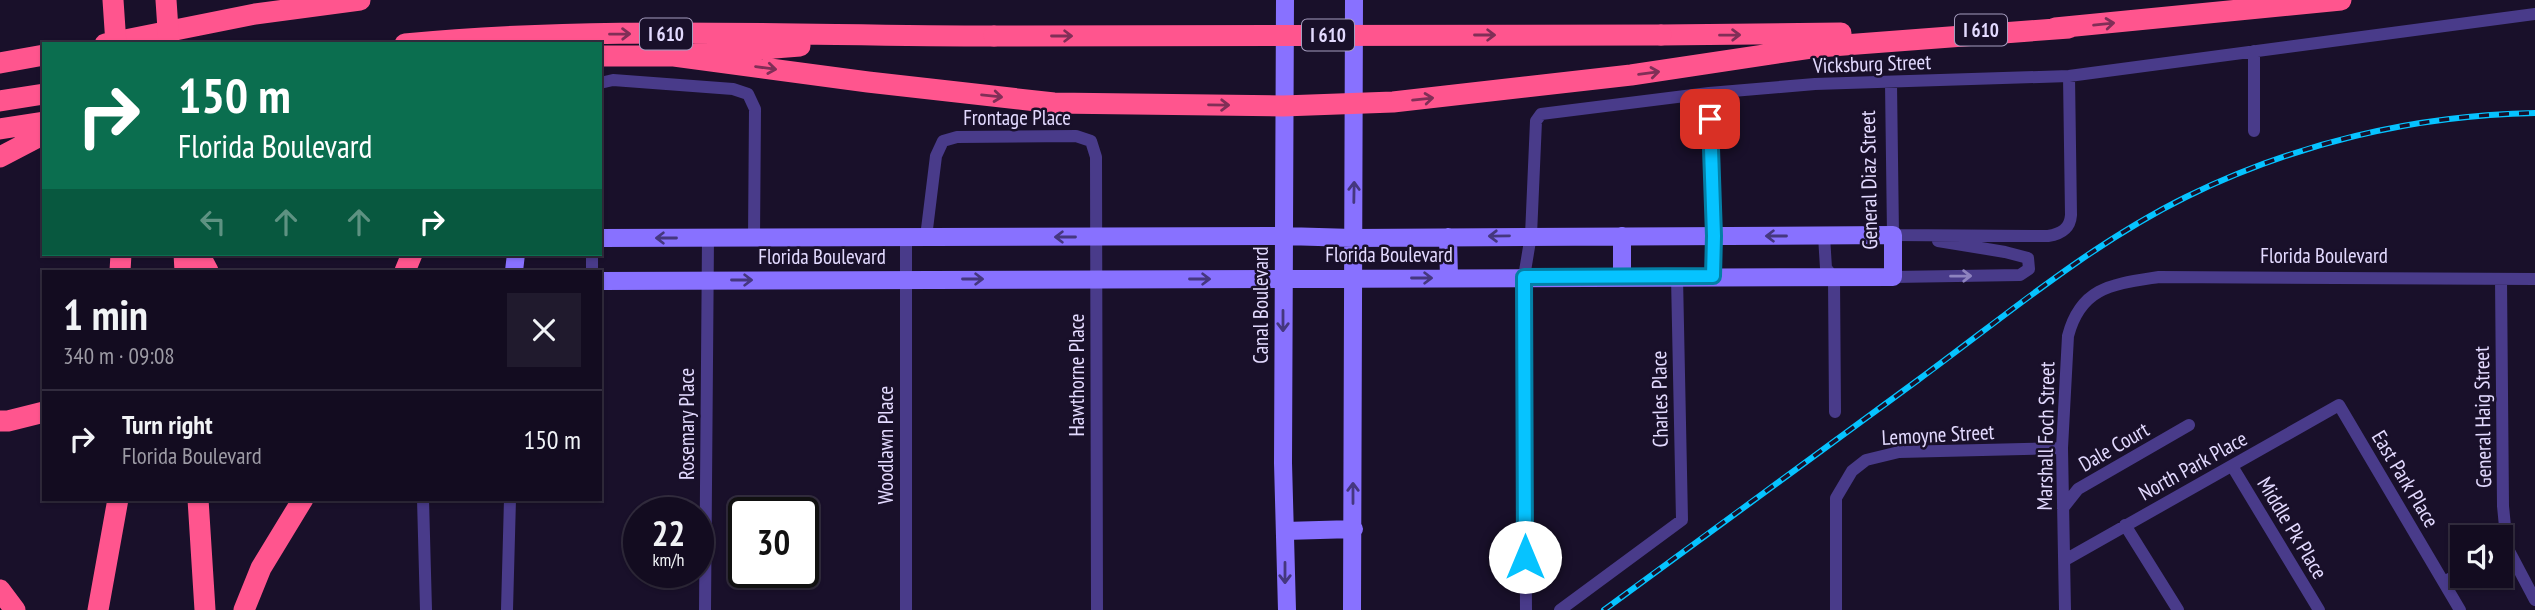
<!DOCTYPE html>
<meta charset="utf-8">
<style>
:root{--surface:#130c20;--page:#201a2d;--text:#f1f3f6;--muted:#9d9ba5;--line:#322c3e}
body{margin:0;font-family:"PT Sans Narrow",sans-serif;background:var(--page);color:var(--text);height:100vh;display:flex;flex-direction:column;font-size:26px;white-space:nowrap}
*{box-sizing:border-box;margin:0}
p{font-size:23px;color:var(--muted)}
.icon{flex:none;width:38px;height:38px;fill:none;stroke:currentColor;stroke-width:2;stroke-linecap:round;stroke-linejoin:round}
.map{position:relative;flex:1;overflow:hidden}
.panel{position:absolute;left:42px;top:270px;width:560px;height:231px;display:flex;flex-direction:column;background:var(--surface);border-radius:0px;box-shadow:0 2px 5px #0004,0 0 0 2px var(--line)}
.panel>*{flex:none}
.top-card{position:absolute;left:42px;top:42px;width:560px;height:214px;border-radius:0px;box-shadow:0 2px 5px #0004,0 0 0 2px var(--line);background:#0b6e4f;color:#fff;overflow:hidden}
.tools{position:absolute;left:2450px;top:525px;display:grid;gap:14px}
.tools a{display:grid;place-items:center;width:63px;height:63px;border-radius:0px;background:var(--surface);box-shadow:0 2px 5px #0004,0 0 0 2px var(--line);font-size:35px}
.speed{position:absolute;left:623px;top:497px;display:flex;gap:14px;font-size:35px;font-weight:700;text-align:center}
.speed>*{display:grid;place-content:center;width:91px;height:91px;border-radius:50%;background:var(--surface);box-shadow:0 2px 5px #0004,0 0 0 2px var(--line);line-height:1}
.speed small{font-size:18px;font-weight:400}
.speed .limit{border:4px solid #111;border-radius:10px;background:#fff;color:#111}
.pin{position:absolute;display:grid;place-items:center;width:60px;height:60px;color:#fff;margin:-30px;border-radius:14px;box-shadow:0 4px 10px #0006}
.me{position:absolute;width:77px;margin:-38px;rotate:0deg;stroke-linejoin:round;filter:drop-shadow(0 0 5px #0008)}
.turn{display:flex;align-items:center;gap:24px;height:147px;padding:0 21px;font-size:32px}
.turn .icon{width:91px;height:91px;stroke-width:2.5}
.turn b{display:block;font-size:49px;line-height:60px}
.lanes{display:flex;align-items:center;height:66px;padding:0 21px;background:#0003;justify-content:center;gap:35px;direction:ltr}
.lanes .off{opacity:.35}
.round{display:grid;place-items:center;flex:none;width:74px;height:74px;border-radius:0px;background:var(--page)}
.summary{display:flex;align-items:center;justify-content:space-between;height:119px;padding:0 21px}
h1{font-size:42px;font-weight:600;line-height:52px}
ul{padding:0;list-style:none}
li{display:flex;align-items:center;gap:21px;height:98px;padding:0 21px;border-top:2px solid var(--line)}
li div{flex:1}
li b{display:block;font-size:26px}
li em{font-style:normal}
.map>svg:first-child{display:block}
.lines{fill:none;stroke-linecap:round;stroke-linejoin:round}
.street{stroke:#493b8a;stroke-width:12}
.secondary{stroke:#8871ff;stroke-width:18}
.highway{stroke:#ff558e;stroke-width:21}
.rail-casing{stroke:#06c3ff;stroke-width:6}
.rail{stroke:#19102a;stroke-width:3.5;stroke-dasharray:10;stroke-linecap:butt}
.highway-bridge{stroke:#ff558e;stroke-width:21}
.oneway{stroke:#802f57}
.oneway2{stroke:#45377f}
.oneway3{stroke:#8e83bf}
.route-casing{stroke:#047fa6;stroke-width:18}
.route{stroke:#06c3ff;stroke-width:12}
.labels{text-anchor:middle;stroke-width:5;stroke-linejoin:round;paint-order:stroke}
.shield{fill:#19102a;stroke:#a69dbf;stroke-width:2}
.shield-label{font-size:19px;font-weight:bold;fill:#e3daff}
.street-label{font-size:21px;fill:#e3daff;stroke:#19102a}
</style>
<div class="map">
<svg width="2535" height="610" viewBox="0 0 2535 610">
<rect width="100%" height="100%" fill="#19102a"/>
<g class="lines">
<path class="street" d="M 2254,51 L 2254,131
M 600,83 L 613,80 L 733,89 L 748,94 L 755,109 L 754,238
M 1891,83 L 1893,235
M 1709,93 L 1714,236 L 1713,276
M 1893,235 L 2048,236 C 2061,234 2070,229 2071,215 L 2069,76
M 1824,236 L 1826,268 L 1834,278 L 1835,412
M 926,237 L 936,156 L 943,141 L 957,137 L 1076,136 L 1091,141 L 1096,157 L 1097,610
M 592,271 L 592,254
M 1893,277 L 2020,275 L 2029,269 L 2028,258 L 2005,252 L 1938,241
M 2501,279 L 2503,506 L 2507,547 L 2535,600
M 2232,466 L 2319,610
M 423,499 L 426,610
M 2063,508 L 2078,489 L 2189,425
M 2125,525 L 2178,610
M 2065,560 L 2339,405 L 2460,610
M 2444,582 L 2462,572
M 507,610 L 510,499
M 705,610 L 708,238
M 906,610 L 906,238
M 1526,610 L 1524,277 L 1531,235 L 1536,121 L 1541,114 L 1709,93 L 1815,84 L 2069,76 L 2535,14
M 1560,610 L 1682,520 L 1677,277
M 1836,610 L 1836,498 L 1852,471 L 1866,460 L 1899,452 L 2062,448
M 2065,610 L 2062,448 L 2068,336 C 2081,286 2114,284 2159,277 L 2535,279"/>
<path class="secondary" d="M 1285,0 L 1283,463 L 1287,610
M 1622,236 L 1622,277
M 1448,237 L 1449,278
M 600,238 L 1284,236 L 1353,238 L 1893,235 L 1893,277 L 600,281
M 514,271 L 516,254
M 1285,531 L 1354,529
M 1352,610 L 1354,0"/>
<path class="highway" d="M 2055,28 L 2341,0
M 1661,35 L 1841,33
M 105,44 L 255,14 L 360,0
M 405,44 C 600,25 798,36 994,36
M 600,56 L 674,56 L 800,46
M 674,56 L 868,82 L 1054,103 L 1283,106 L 1393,102 L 1631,75 L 1818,47 L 2069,28
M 0,63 L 44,55
M 0,101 L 44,94
M 0,129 L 44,122
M 0,157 L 44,134
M 184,254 L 185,271
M 199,254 L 208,271
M 120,271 L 121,254
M 405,271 L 412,254
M 0,421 L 8,421 L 44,412
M 198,499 L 205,610
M 0,590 L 15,610
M 98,610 L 118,499
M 244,610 L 261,568 L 303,499"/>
<defs>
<path id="rail" d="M 1604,610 C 1708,533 1813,457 1918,380 C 2004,317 2089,245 2186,197 C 2293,144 2415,115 2535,113"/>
</defs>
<use href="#rail" class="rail-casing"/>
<use href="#rail" class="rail"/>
<path class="highway-bridge" d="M 113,0 L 116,44
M 166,0 L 169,44
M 994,36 L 1661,35"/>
</g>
<defs><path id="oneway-shaft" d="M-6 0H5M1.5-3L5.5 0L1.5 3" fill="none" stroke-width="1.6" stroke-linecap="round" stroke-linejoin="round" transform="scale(1.75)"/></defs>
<g class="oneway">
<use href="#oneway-shaft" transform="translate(2104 24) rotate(-6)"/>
<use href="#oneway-shaft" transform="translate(620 34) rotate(-1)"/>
<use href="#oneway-shaft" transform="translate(1485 35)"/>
<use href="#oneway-shaft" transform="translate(1730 35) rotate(-1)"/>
<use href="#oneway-shaft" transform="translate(1062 36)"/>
<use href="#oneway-shaft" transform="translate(766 68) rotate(8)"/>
<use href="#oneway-shaft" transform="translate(1649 73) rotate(-7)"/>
<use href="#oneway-shaft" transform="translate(992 96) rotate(6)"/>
<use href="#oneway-shaft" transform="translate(1423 99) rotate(-6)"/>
<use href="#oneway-shaft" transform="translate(1219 105) rotate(1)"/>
</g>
<g class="oneway2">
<use href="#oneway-shaft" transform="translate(1354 192) rotate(-89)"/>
<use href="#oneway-shaft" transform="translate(1499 236) rotate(179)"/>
<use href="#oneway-shaft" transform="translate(1776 236) rotate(180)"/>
<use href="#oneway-shaft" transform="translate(1065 237) rotate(180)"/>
<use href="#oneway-shaft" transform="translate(666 238) rotate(-180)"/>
<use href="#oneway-shaft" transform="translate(1422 278)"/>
<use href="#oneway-shaft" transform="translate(973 279)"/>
<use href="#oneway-shaft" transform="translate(1200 279)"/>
<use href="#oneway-shaft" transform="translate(742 280)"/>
<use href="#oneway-shaft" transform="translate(1283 321) rotate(90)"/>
<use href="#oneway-shaft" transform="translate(1353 493) rotate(-90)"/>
<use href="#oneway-shaft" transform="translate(1285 573) rotate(90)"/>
</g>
<use class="oneway3" href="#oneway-shaft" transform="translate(1961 276) rotate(-1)"/>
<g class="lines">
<defs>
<path id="route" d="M 1525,557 L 1524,277 L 1713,276 L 1714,236 L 1710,119"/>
</defs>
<use href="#route" class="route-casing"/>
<use href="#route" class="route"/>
</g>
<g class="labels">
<g class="shield">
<rect x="1955" y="14.5" width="52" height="31" rx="5"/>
<rect x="640" y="18.5" width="52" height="31" rx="5"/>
<rect x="1302" y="19.5" width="52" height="31" rx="5"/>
</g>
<g class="shield-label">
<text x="1981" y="37">I 610</text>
<text x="666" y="41">I 610</text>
<text x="1328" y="42">I 610</text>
</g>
<g class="street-label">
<text transform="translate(1872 64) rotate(-2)" y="7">Vicksburg Street</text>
<text x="1017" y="125">Frontage Place</text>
<text transform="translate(1869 180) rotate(-91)" y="7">General Diaz Street</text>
<text x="1389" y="262">Florida Boulevard</text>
<text x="2324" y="263">Florida Boulevard</text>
<text x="822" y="264">Florida Boulevard</text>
<text transform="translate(1261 305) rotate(-90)" y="7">Canal Boulevard</text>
<text transform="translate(1077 375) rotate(-90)" y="7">Hawthorne Place</text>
<text transform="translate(1660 399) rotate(-91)" y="7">Charles Place</text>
<text transform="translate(2483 417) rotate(-91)" y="7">General Haig Street</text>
<text transform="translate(687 424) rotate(-90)" y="7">Rosemary Place</text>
<text transform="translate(1938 435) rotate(-3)" y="7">Lemoyne Street</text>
<text transform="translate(2046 436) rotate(-89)" y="7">Marshall Foch Street</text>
<text transform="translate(886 445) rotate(-90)" y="7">Woodlawn Place</text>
<text transform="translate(2114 447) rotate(-30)" y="7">Dale Court</text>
<text transform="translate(2193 466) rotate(-29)" y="7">North Park Place</text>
<text transform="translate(2405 479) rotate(59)" y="7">East Park Place</text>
<text transform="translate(2292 528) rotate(59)" y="7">Middle Pk Place</text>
</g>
</g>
</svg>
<div class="tools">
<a><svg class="icon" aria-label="sound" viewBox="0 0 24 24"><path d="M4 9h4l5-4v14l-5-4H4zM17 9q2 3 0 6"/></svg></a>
</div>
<div class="speed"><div>22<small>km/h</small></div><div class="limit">30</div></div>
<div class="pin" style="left:1710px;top:119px;background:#d93025"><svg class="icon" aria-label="arrive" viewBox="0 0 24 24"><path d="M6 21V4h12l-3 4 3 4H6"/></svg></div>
<svg class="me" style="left:1525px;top:557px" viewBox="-20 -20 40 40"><circle r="19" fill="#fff"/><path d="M0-13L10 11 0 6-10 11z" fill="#06c3ff"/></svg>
<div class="top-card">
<div class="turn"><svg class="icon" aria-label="right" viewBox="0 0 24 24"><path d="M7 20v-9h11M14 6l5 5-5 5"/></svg><div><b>150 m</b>Florida Boulevard</div></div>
<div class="lanes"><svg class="icon off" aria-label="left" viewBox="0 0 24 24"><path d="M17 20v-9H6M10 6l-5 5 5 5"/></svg><svg class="icon off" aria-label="ahead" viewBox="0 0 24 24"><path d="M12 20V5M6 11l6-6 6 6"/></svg><svg class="icon off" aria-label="ahead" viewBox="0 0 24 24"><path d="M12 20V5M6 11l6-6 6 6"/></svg><svg class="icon" aria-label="right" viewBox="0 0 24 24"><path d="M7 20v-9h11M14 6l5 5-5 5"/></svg></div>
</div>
<section class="panel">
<div class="summary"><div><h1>1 min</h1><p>340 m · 09:08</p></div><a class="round"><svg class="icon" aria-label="close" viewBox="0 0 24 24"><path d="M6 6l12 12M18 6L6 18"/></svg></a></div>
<ul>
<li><svg class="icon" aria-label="right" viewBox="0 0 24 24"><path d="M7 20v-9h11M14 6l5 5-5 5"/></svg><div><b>Turn right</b><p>Florida Boulevard</p></div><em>150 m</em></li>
</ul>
</section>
</div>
